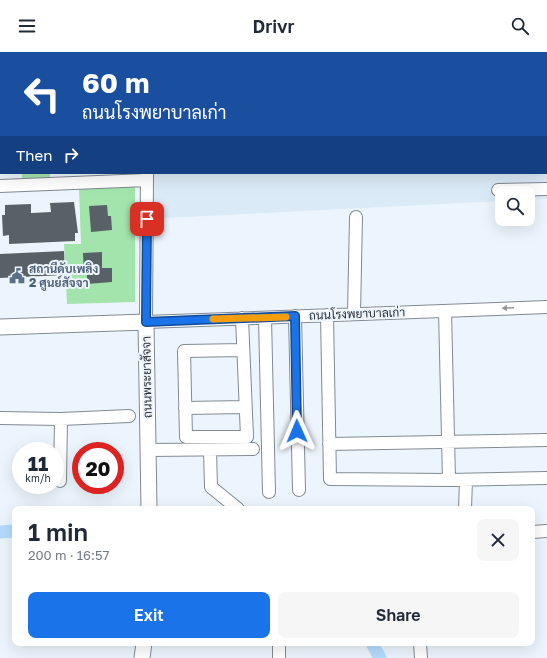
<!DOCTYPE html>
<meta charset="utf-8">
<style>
:root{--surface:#fff;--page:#f6f6f7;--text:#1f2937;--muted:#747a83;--accent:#1a73e8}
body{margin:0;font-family:"Golos Text",Sarabun,sans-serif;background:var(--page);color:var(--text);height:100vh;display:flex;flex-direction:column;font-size:15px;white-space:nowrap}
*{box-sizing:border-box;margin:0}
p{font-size:13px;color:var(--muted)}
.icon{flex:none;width:22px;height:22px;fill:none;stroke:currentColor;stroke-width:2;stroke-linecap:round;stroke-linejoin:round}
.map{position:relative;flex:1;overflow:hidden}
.side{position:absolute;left:12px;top:454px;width:523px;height:140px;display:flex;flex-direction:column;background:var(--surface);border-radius:8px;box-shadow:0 4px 16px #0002}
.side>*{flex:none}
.top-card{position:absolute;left:0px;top:0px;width:547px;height:122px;box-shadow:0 4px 16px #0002;background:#1a4fa0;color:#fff;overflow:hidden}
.controls{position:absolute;left:495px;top:134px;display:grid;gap:8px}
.controls a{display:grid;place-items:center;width:40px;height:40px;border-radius:8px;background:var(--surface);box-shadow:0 4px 16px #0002;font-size:20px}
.speed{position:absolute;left:12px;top:390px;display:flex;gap:8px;font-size:20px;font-weight:700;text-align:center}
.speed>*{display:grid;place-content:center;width:52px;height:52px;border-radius:50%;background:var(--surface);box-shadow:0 4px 16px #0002;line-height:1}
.speed small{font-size:10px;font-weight:400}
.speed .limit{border:6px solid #d22;background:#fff;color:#111}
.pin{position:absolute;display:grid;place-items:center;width:34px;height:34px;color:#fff;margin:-17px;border-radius:8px;box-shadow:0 2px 6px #0006}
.me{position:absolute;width:44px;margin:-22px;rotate:359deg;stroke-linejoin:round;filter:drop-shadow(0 0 3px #0008)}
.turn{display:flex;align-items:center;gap:14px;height:84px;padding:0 16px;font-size:18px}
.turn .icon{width:52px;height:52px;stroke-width:2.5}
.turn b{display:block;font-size:28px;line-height:34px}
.then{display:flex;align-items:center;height:38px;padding:0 16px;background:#0003;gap:8px;font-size:15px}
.round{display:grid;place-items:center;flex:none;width:42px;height:42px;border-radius:8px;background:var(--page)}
.headline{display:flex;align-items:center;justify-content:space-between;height:68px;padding:0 16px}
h1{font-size:24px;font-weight:600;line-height:30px}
.action{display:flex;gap:8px;margin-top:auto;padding:8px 16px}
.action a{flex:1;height:46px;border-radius:8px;background:var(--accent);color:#fff;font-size:16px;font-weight:600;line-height:46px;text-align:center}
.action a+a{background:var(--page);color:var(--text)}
header{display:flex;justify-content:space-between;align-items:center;height:52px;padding:0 16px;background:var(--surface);font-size:18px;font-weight:600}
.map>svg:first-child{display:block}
.built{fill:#dbeaf7}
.green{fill:#a3e3ac}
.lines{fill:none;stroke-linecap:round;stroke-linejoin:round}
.canal{stroke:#b4dbff;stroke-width:13}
.building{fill:#596168}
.minor-casing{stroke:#828a92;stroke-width:14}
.major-casing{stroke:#828a92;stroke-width:17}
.minor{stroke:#fff;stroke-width:12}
.major{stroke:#fff;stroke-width:15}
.oneway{fill:#97989a}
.route-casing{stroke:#114b97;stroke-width:10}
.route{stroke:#1a73e8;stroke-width:7}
.slow{stroke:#f59e0b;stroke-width:7}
.labels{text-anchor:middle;stroke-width:4;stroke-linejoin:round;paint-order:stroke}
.service-label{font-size:12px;font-weight:bold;fill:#4e5e75;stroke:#ecf5fd;text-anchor:start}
.street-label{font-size:12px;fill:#2f3236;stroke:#ecf5fd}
</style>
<header><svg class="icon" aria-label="menu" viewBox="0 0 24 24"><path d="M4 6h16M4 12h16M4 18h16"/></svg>Drivr<svg class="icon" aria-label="search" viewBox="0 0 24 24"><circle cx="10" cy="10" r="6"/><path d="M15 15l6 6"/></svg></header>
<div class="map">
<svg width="547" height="606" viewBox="0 0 547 606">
<rect width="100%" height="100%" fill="#ecf5fd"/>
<path class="built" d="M 148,0 L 547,0 L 547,147 L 528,148 L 528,141 L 502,141 L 502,149 L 147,167 L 147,121 L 546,121 L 546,1 Z"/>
<path class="green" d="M 22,121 L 50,121 L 50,126 L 24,129 L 22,127 Z
M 135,135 L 135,250 L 67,252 L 64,192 L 81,192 L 79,136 Z"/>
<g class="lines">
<path class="canal" d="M 0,480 L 15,479
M 372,591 L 380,606"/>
</g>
<path class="building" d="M 74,150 L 78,181 L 75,181 L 75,189 L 9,192 L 9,183 L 3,184 L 2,163 L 5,163 L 5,153 L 31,152 L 31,161 L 51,160 L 50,151 Z
M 107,153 L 108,164 L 111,164 L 112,178 L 91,180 L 89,154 Z
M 64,199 L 65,223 L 0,226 L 0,202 Z
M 102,200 L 102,216 L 112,216 L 112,230 L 87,232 L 87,222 L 84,222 L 83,201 Z"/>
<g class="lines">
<defs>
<path id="minor" d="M 56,0 L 106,1
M 148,0 L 148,1
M 546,5 L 547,5
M 546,55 L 547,55
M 0,77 L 1,77
M 147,121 L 146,270 L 547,255
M 0,134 L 147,128
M 498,138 L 547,137
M 445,259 L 449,428
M 354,262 L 356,165
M 327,263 L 330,427 L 449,428 L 547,426
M 295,264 L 299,438
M 242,266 L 247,385 L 186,385 L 184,299 L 243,298
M 265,266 L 269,440
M 185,356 L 245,355
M 0,366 L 61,367 L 129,364
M 329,392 L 547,388
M 148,398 L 253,397
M 210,398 L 211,435 L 238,457
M 60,429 L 61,367
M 465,457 L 466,428
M 532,480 L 547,479
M 420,591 L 421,606
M 279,606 L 279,591"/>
<path id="major" d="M 0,275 L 146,270 L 149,457
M 142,606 L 144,591"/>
</defs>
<use href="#minor" class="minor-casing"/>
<use href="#major" class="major-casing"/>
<use href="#minor" class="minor"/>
<use href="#major" class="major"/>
</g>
<defs><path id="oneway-solid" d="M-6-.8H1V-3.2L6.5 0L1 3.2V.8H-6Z"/></defs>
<use class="oneway" href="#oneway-solid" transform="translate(508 256) rotate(178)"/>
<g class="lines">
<defs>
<path id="route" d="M 147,167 L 146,270 L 295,264 L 297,379"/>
</defs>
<use href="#route" class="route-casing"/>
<use href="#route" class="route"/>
<path class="slow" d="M 213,267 L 286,265"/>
</g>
<defs>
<symbol id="civic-bare" viewBox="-9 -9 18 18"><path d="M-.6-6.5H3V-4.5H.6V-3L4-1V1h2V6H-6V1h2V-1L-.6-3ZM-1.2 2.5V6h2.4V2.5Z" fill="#5c6f8a" stroke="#ecf5fd" stroke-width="2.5" paint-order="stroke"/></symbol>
</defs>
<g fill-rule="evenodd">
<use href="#civic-bare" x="6" y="213" width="22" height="22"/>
</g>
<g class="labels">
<g class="service-label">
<text x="29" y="221">สถานีดับเพลิง<tspan x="29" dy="14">2 ศูนย์สัจจา</tspan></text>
</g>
<g class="street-label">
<text transform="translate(357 262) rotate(-2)" y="4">ถนนโรงพยาบาลเก่า</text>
<text transform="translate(147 325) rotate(-91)" y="4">ถนนพระยาสัจจา</text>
</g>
</g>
</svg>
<div class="controls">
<a><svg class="icon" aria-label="search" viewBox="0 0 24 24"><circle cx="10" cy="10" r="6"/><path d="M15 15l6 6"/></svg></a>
</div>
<div class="speed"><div>11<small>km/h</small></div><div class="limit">20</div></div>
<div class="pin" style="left:147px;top:167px;background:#d93025"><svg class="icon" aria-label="arrive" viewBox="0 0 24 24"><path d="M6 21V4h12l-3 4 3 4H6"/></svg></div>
<svg class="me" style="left:297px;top:379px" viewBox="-20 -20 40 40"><path d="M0-17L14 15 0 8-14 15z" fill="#1a73e8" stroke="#fff" stroke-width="4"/></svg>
<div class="top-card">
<div class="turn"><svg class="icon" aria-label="left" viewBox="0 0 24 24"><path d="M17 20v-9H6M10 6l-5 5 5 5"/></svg><div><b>60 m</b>ถนนโรงพยาบาลเก่า</div></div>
<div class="then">Then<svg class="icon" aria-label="right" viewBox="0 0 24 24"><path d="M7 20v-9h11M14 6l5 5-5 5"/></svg></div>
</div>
<section class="side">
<div class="headline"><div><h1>1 min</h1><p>200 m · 16:57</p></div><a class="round"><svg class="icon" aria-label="close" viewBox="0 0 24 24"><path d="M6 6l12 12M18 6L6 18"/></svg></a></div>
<div class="action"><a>Exit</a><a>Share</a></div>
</section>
</div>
